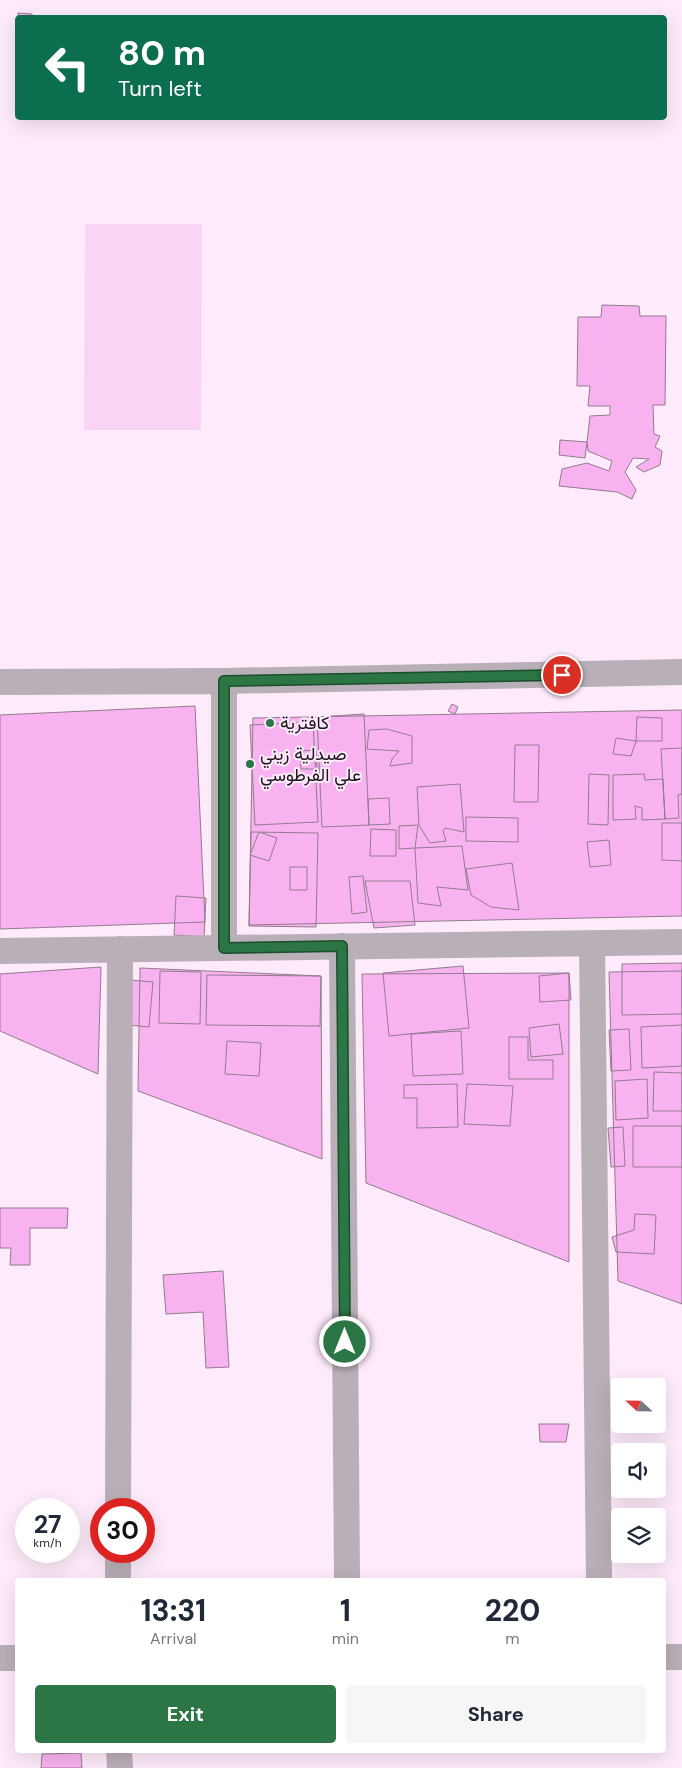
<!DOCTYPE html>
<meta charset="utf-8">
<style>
:root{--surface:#fff;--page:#f6f6f7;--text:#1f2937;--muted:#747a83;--accent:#2b7644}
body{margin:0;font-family:"DM Sans",Vazirmatn,sans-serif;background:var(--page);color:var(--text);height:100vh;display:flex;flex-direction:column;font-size:19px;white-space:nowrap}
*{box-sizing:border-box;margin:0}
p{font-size:16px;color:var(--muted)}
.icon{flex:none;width:28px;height:28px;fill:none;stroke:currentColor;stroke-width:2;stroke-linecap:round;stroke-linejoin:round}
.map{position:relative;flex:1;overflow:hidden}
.panel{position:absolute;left:15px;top:1578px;width:651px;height:175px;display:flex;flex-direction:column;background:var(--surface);border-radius:5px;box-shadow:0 5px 20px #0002}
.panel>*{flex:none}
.guide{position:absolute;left:15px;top:15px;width:652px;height:105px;border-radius:5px;box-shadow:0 5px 20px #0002;background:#0b6e4f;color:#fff;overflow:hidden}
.needle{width:32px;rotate:292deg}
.buttons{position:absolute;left:611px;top:1378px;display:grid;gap:10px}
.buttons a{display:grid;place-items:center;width:55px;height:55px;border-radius:5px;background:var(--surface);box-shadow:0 5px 20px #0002;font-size:25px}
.speed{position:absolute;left:15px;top:1498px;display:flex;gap:10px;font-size:25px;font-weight:700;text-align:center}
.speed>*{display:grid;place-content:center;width:65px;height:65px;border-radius:50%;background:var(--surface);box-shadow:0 5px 20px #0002;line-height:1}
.speed small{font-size:12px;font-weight:400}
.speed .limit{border:8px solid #d22;background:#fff;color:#111}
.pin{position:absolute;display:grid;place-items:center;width:42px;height:42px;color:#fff;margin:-21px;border:2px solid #fff;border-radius:50%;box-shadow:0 1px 5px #0007}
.me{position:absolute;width:55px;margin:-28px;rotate:0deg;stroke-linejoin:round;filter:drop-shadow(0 0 4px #0008)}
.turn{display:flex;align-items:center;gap:18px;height:105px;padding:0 20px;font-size:22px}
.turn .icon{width:65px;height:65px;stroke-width:2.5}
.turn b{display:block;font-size:35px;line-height:42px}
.eta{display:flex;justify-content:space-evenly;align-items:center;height:85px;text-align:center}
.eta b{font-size:30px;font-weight:700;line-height:35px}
.primary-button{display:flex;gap:10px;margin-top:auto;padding:10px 20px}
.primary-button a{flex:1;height:58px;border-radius:5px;background:var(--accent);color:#fff;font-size:20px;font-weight:700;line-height:58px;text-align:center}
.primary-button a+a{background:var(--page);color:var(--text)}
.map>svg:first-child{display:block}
.green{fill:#fad4f4}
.building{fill:#f9b2f0;stroke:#917c8e}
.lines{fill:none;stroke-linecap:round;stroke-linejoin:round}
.street{stroke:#b9afb7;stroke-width:26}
.route-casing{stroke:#1c4d2c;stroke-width:12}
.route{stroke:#2b7644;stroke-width:9}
.poi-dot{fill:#2b7644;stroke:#fdeafa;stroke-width:2}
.labels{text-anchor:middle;stroke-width:4;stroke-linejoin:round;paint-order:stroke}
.poi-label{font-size:18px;fill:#1c141b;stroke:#fdeafa;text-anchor:start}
</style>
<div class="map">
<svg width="682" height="1768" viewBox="0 0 682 1768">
<rect width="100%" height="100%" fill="#fdeafa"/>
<path class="green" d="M 85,224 L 202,224 L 201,430 L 84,430 Z"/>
<path class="building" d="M 18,13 L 32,14 L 32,18 L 18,18 Z
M 602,305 L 639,306 L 640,316 L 666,316 L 665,405 L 653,405 L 654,434 L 660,436 L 655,447 L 662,451 L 660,465 L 644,472 L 636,467 L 649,459 L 633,458 L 625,472 L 636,490 L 632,499 L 617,492 L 559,486 L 562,469 L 587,463 L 609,471 L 612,461 L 588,451 L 587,442 L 590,416 L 610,415 L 610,406 L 588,406 L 590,386 L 577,386 L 578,317 L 601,317 Z
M 560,440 L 587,442 L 585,458 L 559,455 Z
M 452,704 L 458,707 L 455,714 L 448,711 Z
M 195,706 L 205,922 L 0,929 L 0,715 Z
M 682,710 L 682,916 L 249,925 L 253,718 Z
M 364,714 L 369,825 L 322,827 L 317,717 Z
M 637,717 L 662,718 L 662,741 L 636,741 Z
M 313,722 L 318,822 L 255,825 L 250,725 Z
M 387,729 L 412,736 L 412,763 L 390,766 L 392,759 L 399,751 L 367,749 L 369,730 Z
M 616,738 L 636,741 L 631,756 L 613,754 Z
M 515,745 L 539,745 L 538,802 L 514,802 Z
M 682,748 L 682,794 L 678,795 L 679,818 L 665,819 L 661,749 Z
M 316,750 L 317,769 L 301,769 L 300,751 Z
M 589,774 L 609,775 L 608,825 L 588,824 Z
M 644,774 L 645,780 L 663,779 L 665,819 L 642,820 L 642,808 L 635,806 L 636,819 L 613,820 L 613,775 Z
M 460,784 L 464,832 L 445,828 L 443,831 L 446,841 L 430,843 L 419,825 L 417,787 Z
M 389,798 L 390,824 L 369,825 L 368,799 Z
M 466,817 L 518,818 L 518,842 L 466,841 Z
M 662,823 L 682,823 L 682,861 L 662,860 Z
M 418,825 L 415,848 L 399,849 L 399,826 Z
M 371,829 L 396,830 L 396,856 L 370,856 Z
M 251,832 L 318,833 L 316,927 L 249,926 Z
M 259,832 L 277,838 L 269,861 L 250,855 Z
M 609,840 L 611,865 L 590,867 L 587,842 Z
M 462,846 L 468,890 L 437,887 L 441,906 L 418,903 L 415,848 Z
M 512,863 L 519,910 L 491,907 L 471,895 L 466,869 Z
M 290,867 L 307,867 L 307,890 L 290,890 Z
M 363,876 L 367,912 L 352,914 L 349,877 Z
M 365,881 L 410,881 L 415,925 L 374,928 Z
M 176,896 L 206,898 L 204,937 L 174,935 Z
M 682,963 L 682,1014 L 622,1015 L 622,964 Z
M 463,966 L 469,1028 L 389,1036 L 383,973 Z
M 101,967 L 98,1074 L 0,1031 L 0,974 Z
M 140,968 L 321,976 L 322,1159 L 138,1091 Z
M 160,971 L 201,972 L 200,1024 L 159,1023 Z
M 682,971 L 682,1304 L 618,1281 L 609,972 Z
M 569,973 L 571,1000 L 540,1002 L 539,976 Z
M 569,973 L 569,1262 L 366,1183 L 362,974 Z
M 207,975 L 321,976 L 320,1026 L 206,1025 Z
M 130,980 L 153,982 L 149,1027 L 127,1025 Z
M 559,1024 L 563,1054 L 531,1057 L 529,1028 Z
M 682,1025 L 682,1066 L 642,1068 L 641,1027 Z
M 629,1029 L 631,1070 L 611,1071 L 609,1030 Z
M 461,1031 L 463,1074 L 413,1076 L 411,1034 Z
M 509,1037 L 528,1037 L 528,1060 L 553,1060 L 553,1079 L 509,1079 Z
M 227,1041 L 261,1043 L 259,1076 L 225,1074 Z
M 654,1072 L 682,1073 L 682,1111 L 653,1111 Z
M 647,1079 L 648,1118 L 616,1120 L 615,1081 Z
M 457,1084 L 458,1127 L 417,1128 L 417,1098 L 404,1098 L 404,1085 Z
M 467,1084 L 513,1086 L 510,1126 L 464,1124 Z
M 633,1126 L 682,1126 L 682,1167 L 633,1167 Z
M 623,1127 L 625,1166 L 611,1167 L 608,1128 Z
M 0,1208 L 68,1208 L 67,1228 L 30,1228 L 30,1265 L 10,1265 L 11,1248 L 0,1248 Z
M 635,1214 L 656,1215 L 654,1254 L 616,1252 L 612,1237 L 634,1230 Z
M 223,1271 L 229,1367 L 206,1368 L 203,1312 L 166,1314 L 163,1275 Z
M 539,1424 L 569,1424 L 566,1442 L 540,1442 Z
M 81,1753 L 82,1768 L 41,1768 L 42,1754 Z"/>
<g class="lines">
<path class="street" d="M 0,682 L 224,681 L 682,672
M 592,943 L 599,1580
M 342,946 L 347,1580
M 224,948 L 224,681
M 0,951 L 682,942
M 118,1509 L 120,949
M 118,1580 L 118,1551
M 664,1657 L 682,1657
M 0,1658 L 18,1658
M 119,1750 L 120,1768"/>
</g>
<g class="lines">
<defs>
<path id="route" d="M 345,1342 L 342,946 L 224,948 L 224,681 L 562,675"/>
</defs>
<use href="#route" class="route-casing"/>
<use href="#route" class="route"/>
</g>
<g class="poi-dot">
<circle cx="270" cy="723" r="5"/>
<circle cx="250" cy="764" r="5"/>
</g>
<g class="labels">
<g class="poi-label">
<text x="280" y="729">كافترية</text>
<text x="260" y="760">صيدلية زيني<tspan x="260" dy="21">علي الفرطوسي</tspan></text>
</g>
</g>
</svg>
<div class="buttons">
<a><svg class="needle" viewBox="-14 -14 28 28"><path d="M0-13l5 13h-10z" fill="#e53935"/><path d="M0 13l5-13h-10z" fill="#747a83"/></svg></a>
<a><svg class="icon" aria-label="sound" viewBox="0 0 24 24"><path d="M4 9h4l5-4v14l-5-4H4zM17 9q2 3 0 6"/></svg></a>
<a><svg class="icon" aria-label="layers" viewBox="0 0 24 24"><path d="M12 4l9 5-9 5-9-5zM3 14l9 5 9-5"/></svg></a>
</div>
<div class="speed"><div>27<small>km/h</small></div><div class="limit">30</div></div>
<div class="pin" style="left:562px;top:675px;background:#d93025"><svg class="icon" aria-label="arrive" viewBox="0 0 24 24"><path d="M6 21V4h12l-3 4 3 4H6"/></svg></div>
<svg class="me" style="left:345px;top:1342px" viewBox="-20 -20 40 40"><circle r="17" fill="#2b7644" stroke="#fff" stroke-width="3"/><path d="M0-11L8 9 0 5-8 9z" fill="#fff"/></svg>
<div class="guide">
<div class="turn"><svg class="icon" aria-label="left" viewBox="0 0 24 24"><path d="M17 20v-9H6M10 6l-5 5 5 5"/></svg><div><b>80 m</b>Turn left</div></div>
</div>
<section class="panel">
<div class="eta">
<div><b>13:31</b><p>Arrival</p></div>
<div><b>1</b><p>min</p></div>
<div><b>220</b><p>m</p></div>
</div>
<div class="primary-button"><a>Exit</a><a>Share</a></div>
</section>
</div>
